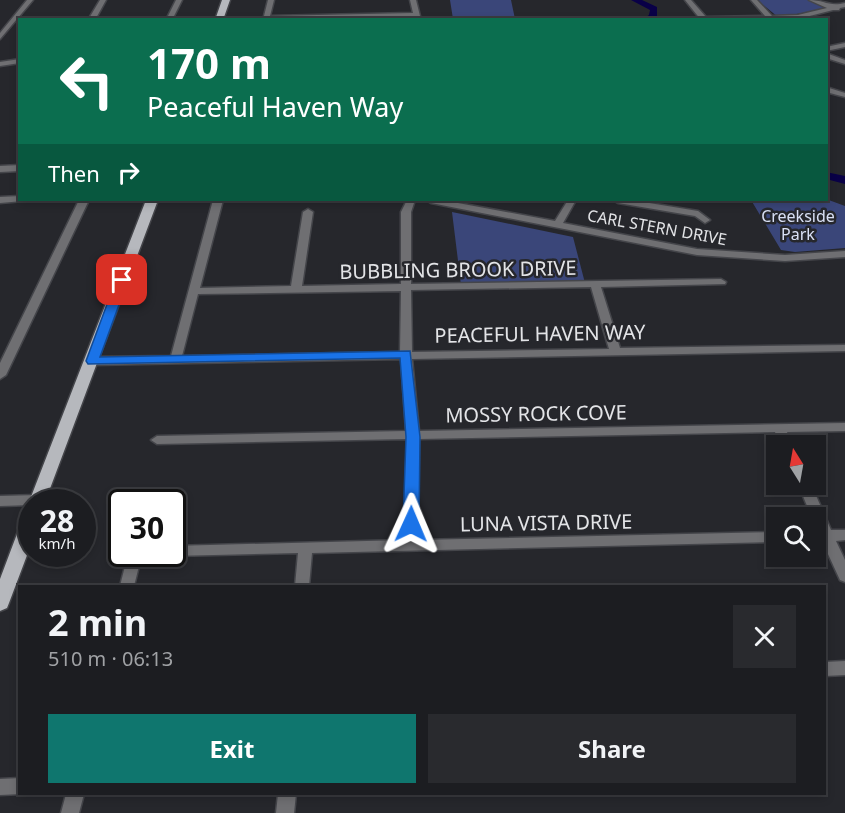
<!DOCTYPE html>
<meta charset="utf-8">
<style>
:root{--surface:#1c1d21;--page:#292a2e;--text:#f1f3f6;--muted:#a0a2a5;--line:#3a3b3f;--accent:#0f766e}
body{margin:0;font-family:"Noto Sans",sans-serif;background:var(--page);color:var(--text);height:100vh;display:flex;flex-direction:column;font-size:22px;white-space:nowrap}
*{box-sizing:border-box;margin:0}
p{font-size:20px;color:var(--muted)}
.icon{flex:none;width:33px;height:33px;fill:none;stroke:currentColor;stroke-width:2;stroke-linecap:round;stroke-linejoin:round}
.map{position:relative;flex:1;overflow:hidden}
.details{position:absolute;left:18px;top:585px;width:808px;height:210px;display:flex;flex-direction:column;background:var(--surface);border-radius:0px;box-shadow:0 3px 9px #0003,0 0 0 2px var(--line)}
.details>*{flex:none}
.banner{position:absolute;left:18px;top:18px;width:810px;height:183px;border-radius:0px;box-shadow:0 3px 9px #0003,0 0 0 2px var(--line);background:#0b6e4f;color:#fff;overflow:hidden}
.needle{width:39px;rotate:349deg}
.buttons{position:absolute;left:766px;top:435px;display:grid;gap:12px}
.buttons a{display:grid;place-items:center;width:60px;height:60px;border-radius:0px;background:var(--surface);box-shadow:0 3px 9px #0003,0 0 0 2px var(--line);font-size:30px}
.speed{position:absolute;left:18px;top:489px;display:flex;gap:12px;font-size:30px;font-weight:700;text-align:center}
.speed>*{display:grid;place-content:center;width:78px;height:78px;border-radius:50%;background:var(--surface);box-shadow:0 3px 9px #0003,0 0 0 2px var(--line);line-height:1}
.speed small{font-size:15px;font-weight:400}
.speed .limit{border:3px solid #111;border-radius:9px;background:#fff;color:#111}
.pin{position:absolute;display:grid;place-items:center;width:51px;height:51px;color:#fff;margin:-26px;border-radius:12px;box-shadow:0 3px 9px #0006}
.me{position:absolute;width:66px;margin:-33px;rotate:1deg;stroke-linejoin:round;filter:drop-shadow(0 0 4px #0008)}
.turn{display:flex;align-items:center;gap:21px;height:126px;padding:0 30px;font-size:27px}
.turn .icon{width:78px;height:78px;stroke-width:2.5}
.turn b{display:block;font-size:42px;line-height:51px}
.then{display:flex;align-items:center;height:57px;padding:0 30px;background:#0003;gap:12px;font-size:22px}
.round{display:grid;place-items:center;flex:none;width:63px;height:63px;border-radius:0px;background:var(--page)}
.overview{display:flex;align-items:center;justify-content:space-between;height:102px;padding:0 30px}
h1{font-size:36px;font-weight:700;line-height:45px}
.action{display:flex;gap:12px;margin-top:auto;padding:12px 30px}
.action a{flex:1;height:69px;border-radius:0px;background:var(--accent);color:#fff;font-size:24px;font-weight:700;line-height:69px;text-align:center}
.action a+a{background:var(--page);color:var(--text)}
.map>svg:first-child{display:block}
.green{fill:#3a4679}
.lines{fill:none;stroke-linecap:round;stroke-linejoin:round}
.river{fill:#090047;fill-rule:evenodd}
.minor-casing{stroke:#44454a;stroke-width:3}
.major-casing{stroke:#44454a;stroke-width:3}
.minor{fill:#6f6f72;fill-rule:evenodd}
.major{fill:#b6b8bd;fill-rule:evenodd}
.route{fill:#1a73e8;stroke:#114b97;stroke-width:1.5}
.labels{text-anchor:middle;stroke-width:5;stroke-linejoin:round;paint-order:stroke}
.far-park-label{font-size:16px;fill:#d9e0f5;stroke:#26272c}
.far-street-label{font-size:16px;fill:#e3e4e7;stroke:#26272c}
.street-label{font-size:20px;fill:#e3e4e7;stroke:#26272c}
</style>
<div class="map">
<svg width="845" height="813" viewBox="0 0 845 813">
<rect width="100%" height="100%" fill="#26272c"/>
<path class="green" d="M 450,0 L 511,0 L 515,19 L 453,19 Z
M 757,0 L 809,0 L 827,9 L 778,17 Z
M 826,199 L 845,206 L 845,248 L 795,252 L 781,250 L 751,200 Z
M 452,212 L 573,237 L 585,283 L 461,285 Z"/>
<g class="lines">
<path class="river" d="M 631,0 L 642,0 L 657,7 L 657,16 L 653,20 L 642,20 L 649,15 L 650,10 Z
M 826,172 L 845,176 L 845,184 L 826,179 Z"/>
<defs>
<path id="minor" d="M 27,0 L 33,0 L 0,39 L 0,33 Z
M 100,0 L 106,0 L 95,20 L 88,20 Z
M 176,0 L 182,0 L 172,20 L 166,20 Z
M 268,0 L 274,0 L 270,16 L 413,13 L 410,0 L 416,0 L 421,20 L 415,20 L 414,17 L 263,20 Z
M 685,0 L 691,0 L 706,17 L 765,16 L 751,0 L 757,0 L 772,16 L 798,15 L 827,8 L 809,0 C 824,0 829,7 845,3 L 845,7 L 840,8 L 839,10 L 833,10 L 798,19 L 701,20 Z
M 845,43 L 845,47 L 826,51 L 826,47 Z
M 826,53 L 845,60 L 845,64 L 826,58 Z
M 20,59 L 20,63 L 0,66 L 0,62 Z
M 826,87 L 845,93 L 845,97 L 826,92 Z
M 20,165 L 20,171 L 0,172 L 0,166 Z
M 20,196 L 20,200 L 24,200 L 23,201 L 0,203 L 0,197 Z
M 79,200 L 89,200 L 6,375 L 0,379 L 0,363 Z
M 213,200 L 223,200 L 200,288 L 291,286 L 303,212 L 308,209 L 313,212 L 302,286 L 401,284 L 401,212 L 407,200 L 415,200 L 411,212 L 411,284 L 721,279 L 726,282 L 725,284 L 601,287 L 620,348 L 845,345 L 845,351 L 412,359 L 419,431 L 845,423 L 845,431 L 787,432 L 793,446 L 780,446 L 775,432 L 419,439 L 418,540 L 777,532 L 777,542 L 312,553 L 309,586 L 295,586 L 298,553 L 172,556 L 167,555 L 166,554 L 172,554 L 172,546 L 404,540 L 407,439 L 157,444 L 151,440 L 157,436 L 406,431 L 401,359 L 92,365 L 86,361 L 92,357 L 171,356 ZM 591,287 L 609,349 L 412,352 L 411,290 ZM 401,291 L 400,352 L 182,356 L 198,294 Z
M 426,200 L 442,200 L 555,221 L 568,200 L 576,200 L 563,223 L 697,249 L 785,255 L 845,251 L 845,257 L 785,261 L 697,255 L 431,203 Z
M 613,200 L 631,200 L 698,211 L 710,220 L 705,223 L 695,216 L 618,203 Z
M 798,484 L 811,484 L 831,530 L 845,530 L 845,540 L 836,541 L 845,560 L 845,582 L 840,580 L 822,541 L 816,541 L 816,531 L 818,531 L 816,518 L 812,518 Z
M 38,495 L 43,497 L 45,500 L 43,502 L 32,502 L 32,505 L 0,506 L 0,496 Z
M 128,554 L 142,554 L 134,586 L 120,586 Z
M 845,661 L 845,675 L 825,676 L 825,662 Z
M 20,778 L 20,794 L 22,794 L 0,795 L 0,779 Z
M 66,794 L 84,794 L 79,813 L 61,813 Z
M 278,794 L 296,794 L 294,813 L 276,813 Z"/>
<path id="major" d="M 222,0 L 230,0 L 223,20 L 215,20 Z
M 146,200 L 158,200 L 45,502 L 32,502 L 31,506 L 29,502 Z
M 32,512 L 32,542 L 9,603 L 7,608 L 0,611 L 0,579 L 23,518 L 26,514 Z"/>
</defs>
<use href="#minor" class="minor-casing"/>
<use href="#major" class="major-casing"/>
<use href="#minor" class="minor"/>
<use href="#major" class="major"/>
</g>
<path class="route" d="M 122,277 L 128,280 L 100,357 L 410,351 L 420,437 L 419,524 L 417,528 L 411,530 L 403,524 L 406,437 L 400,358 L 88,364 L 86,361 L 116,280 Z"/>
<g class="labels">
<g class="far-park-label">
<text x="798" y="222">Creekside<tspan x="798" dy="18">Park</tspan></text>
</g>
<g class="far-street-label">
<text transform="translate(657 227) rotate(10)" y="6">CARL STERN DRIVE</text>
</g>
<g class="street-label">
<text transform="translate(458 270) rotate(-1)" y="7">BUBBLING BROOK DRIVE</text>
<text transform="translate(540 334) rotate(-1)" y="7">PEACEFUL HAVEN WAY</text>
<text transform="translate(536 414) rotate(-1)" y="7">MOSSY ROCK COVE</text>
<text transform="translate(546 523) rotate(-1)" y="7">LUNA VISTA DRIVE</text>
</g>
</g>
</svg>
<div class="buttons">
<a><svg class="needle" viewBox="-14 -14 28 28"><path d="M0-13l5 13h-10z" fill="#e53935"/><path d="M0 13l5-13h-10z" fill="#a0a2a5"/></svg></a>
<a><svg class="icon" aria-label="search" viewBox="0 0 24 24"><circle cx="10" cy="10" r="6"/><path d="M15 15l6 6"/></svg></a>
</div>
<div class="speed"><div>28<small>km/h</small></div><div class="limit">30</div></div>
<div class="pin" style="left:122px;top:280px;background:#d93025"><svg class="icon" aria-label="arrive" viewBox="0 0 24 24"><path d="M6 21V4h12l-3 4 3 4H6"/></svg></div>
<svg class="me" style="left:411px;top:524px" viewBox="-20 -20 40 40"><path d="M0-17L14 15 0 8-14 15z" fill="#1a73e8" stroke="#fff" stroke-width="4"/></svg>
<div class="banner">
<div class="turn"><svg class="icon" aria-label="left" viewBox="0 0 24 24"><path d="M17 20v-9H6M10 6l-5 5 5 5"/></svg><div><b>170 m</b>Peaceful Haven Way</div></div>
<div class="then">Then<svg class="icon" aria-label="right" viewBox="0 0 24 24"><path d="M7 20v-9h11M14 6l5 5-5 5"/></svg></div>
</div>
<section class="details">
<div class="overview"><div><h1>2 min</h1><p>510 m · 06:13</p></div><a class="round"><svg class="icon" aria-label="close" viewBox="0 0 24 24"><path d="M6 6l12 12M18 6L6 18"/></svg></a></div>
<div class="action"><a>Exit</a><a>Share</a></div>
</section>
</div>
